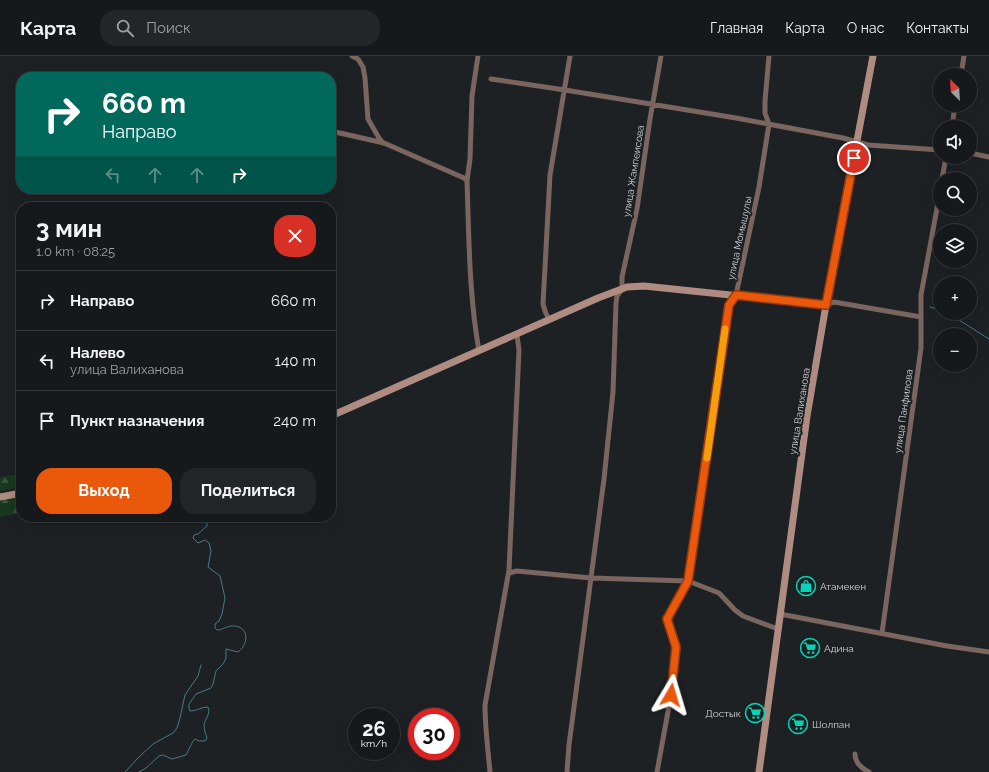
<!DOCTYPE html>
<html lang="ru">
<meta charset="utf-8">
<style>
:root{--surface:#16191b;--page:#232628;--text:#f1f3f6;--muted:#9ea0a3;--line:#35383a;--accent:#ea580c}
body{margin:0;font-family:Raleway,sans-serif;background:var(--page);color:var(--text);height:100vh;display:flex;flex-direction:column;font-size:15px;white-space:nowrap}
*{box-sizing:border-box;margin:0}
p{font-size:13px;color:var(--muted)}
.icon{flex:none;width:22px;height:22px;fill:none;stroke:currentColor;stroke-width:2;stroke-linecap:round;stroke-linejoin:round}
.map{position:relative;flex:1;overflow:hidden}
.sheet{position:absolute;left:16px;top:146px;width:320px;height:320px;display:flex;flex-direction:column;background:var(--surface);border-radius:16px;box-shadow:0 4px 16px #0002,0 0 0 1px var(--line)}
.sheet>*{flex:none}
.hud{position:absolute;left:16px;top:16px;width:320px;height:122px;border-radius:16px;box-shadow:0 4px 16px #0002,0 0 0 1px var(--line);background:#00695c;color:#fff;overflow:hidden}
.needle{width:26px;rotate:336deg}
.tools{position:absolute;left:933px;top:12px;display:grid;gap:8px}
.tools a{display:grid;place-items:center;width:44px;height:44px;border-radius:50%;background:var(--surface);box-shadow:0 4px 16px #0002,0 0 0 1px var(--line);font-size:20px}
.speed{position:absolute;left:348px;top:652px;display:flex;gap:8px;font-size:20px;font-weight:700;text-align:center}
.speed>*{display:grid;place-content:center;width:52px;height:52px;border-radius:50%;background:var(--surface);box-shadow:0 4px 16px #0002,0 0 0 1px var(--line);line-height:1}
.speed small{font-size:10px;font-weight:400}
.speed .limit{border:6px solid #d22;background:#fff;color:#111}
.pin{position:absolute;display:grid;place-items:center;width:34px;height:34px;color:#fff;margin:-17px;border:2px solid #fff;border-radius:50%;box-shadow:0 1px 4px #0007}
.me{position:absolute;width:44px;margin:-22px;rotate:7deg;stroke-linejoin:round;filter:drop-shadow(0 0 3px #0008)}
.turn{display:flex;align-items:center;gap:14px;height:84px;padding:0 20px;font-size:18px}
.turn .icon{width:52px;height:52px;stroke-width:2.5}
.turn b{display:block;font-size:28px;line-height:34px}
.lanes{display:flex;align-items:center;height:38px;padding:0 20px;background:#0003;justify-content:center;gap:20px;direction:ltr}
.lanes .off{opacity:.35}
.round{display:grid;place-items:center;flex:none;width:42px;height:42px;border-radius:16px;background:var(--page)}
.summary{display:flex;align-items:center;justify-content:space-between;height:68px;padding:0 20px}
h1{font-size:24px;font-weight:700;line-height:30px}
.primary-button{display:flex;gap:8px;margin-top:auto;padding:8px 20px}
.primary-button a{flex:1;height:46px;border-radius:16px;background:var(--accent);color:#fff;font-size:16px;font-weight:700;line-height:46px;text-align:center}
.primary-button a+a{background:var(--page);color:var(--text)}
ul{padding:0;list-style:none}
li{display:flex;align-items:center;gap:12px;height:60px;padding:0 20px;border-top:1px solid var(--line)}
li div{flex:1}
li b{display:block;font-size:15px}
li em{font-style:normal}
header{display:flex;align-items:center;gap:24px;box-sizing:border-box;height:56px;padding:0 20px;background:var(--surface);border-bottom:1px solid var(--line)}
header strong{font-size:19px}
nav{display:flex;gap:22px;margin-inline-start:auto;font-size:14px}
.search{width:280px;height:36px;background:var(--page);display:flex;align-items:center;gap:10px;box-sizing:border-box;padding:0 14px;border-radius:16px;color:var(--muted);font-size:15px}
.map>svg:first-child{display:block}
.forest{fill:url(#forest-firs)}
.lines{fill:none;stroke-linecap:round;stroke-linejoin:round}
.stream{stroke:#487884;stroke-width:1}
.street{stroke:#7b655f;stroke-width:5}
.secondary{stroke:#af8c82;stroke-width:7}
.route-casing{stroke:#983908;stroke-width:10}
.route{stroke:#ea580c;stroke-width:7}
.slow{stroke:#f59e0b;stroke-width:7}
.labels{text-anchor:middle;stroke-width:4;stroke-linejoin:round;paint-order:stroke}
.street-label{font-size:10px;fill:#d0d2d4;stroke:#1e2124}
.poi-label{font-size:10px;fill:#d0d2d4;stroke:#1e2124;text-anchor:start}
</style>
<header>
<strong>Карта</strong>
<div class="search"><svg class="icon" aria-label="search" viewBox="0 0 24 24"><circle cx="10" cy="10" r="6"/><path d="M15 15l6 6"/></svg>Поиск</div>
<nav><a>Главная</a><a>Карта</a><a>О нас</a><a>Контакты</a></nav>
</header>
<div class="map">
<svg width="989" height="716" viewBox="0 0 989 716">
<defs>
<pattern id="forest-firs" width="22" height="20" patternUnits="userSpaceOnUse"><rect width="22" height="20" fill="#18391d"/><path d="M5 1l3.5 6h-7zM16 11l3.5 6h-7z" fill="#39553d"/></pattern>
</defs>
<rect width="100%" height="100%" fill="#1e2124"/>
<path class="forest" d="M 21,418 L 21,431 L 0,435 L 0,421 Z
M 21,437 L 21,457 L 0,461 L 0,441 Z"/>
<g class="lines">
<path class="stream" d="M 930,251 L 940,254
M 948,257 L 989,283
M 125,716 L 139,701 L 153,688 L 173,677 L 177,672 L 180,662 L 185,639 L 198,620 L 201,609
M 139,716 L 146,712 L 159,700 L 163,699 L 172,703 L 186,699 L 193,685 L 195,683 L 199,685 L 205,685 L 207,682 C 206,678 204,675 204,669 C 205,662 211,658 208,651 C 201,651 197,655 190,655 L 189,653 L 189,648 L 196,638 L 211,632 L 213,628 L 216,615 L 223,608 L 226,602 L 226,593 L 238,596 C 248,589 250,572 235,570 C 228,569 223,574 217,574 L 215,572 L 215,568 L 219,565 L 222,558 L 225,542 L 220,520 L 208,511 L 211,495 L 209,487 L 205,484 L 198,487 L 193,482 L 194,479 L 198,478 L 207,470 L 207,467 L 205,463 L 201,462"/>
<path class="street" d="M 352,0 L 358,3 L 363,11 L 365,22 L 368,63 L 379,82 L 383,87
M 961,19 L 964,0
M 491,23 L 565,34 L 736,62 L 843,82 L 868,89 L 940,94
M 952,71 L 955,49
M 331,75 L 384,87 L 464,122 L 467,125 C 469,182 469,239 479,295
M 970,97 L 989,101
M 942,123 L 946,101
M 467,125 L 470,103 L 472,40 L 478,0
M 826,249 L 834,246 L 921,261
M 549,264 L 545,255 L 543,248 L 550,119 L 570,0
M 509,517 L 517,515 L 591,522 L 688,525 L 719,537 L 735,554 L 743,560 L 778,573
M 780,558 L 947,590 L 989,596
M 882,577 L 921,292 L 921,239 L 940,136
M 855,698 C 855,707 861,712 869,716
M 490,716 C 488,694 485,671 485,649 L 509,514 L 519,294 L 517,279
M 567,716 L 569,689 L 604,423 L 613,336 L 616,247 L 617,240 L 622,233 L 622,221 L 637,153 L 650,63 L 661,0
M 657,716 L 671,639 L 676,591 L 667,563 L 688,525 L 726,260 L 729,249 L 736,239 L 759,131 L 769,68 L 765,57 L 765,45 L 769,0"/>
<path class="secondary" d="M 331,360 L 598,242 L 627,231 L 644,230 L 826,249
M 0,441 L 21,437
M 759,716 L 807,360 L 826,249 L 873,0"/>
</g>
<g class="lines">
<defs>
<path id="route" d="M 671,639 L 676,591 L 667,563 L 688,525 L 729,249 L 736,239 L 826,249 L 854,102"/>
</defs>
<use href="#route" class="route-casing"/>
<use href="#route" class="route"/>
<path class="slow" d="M 707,402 L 725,273"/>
</g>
<defs>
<symbol id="shop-ring" viewBox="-11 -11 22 22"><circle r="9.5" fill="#1e2124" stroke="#03d5b6" stroke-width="1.5"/><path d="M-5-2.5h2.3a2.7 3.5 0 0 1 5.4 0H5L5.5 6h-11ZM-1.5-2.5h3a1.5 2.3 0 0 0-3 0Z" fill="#03d5b6"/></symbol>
<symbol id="supermarket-ring" viewBox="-11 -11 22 22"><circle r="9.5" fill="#1e2124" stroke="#03d5b6" stroke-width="1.5"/><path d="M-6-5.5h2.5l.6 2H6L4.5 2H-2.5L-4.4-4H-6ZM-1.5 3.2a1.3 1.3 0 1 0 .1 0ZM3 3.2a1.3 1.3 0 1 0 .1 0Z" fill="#03d5b6"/></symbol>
</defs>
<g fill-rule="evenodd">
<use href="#shop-ring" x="795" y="519" width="22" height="22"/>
<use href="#supermarket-ring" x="799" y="581" width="22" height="22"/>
<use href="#supermarket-ring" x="744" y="646" width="22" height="22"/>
<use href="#supermarket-ring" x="787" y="657" width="22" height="22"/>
</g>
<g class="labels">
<g class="street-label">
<text transform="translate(633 115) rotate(-81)" y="4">улица Жампеисова</text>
<text transform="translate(739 182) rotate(-78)" y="4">улица Момышулы</text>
<text transform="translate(799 355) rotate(-81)" y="4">улица Валиханова</text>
<text transform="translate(903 355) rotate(-82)" y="4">улица Панфилова</text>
</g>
<g class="poi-label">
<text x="820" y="534">Атамекен</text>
<text x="824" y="596">Адина</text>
<text x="741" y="661" text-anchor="end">Достык</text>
<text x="812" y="672">Шолпан</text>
</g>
</g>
</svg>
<div class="tools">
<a><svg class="needle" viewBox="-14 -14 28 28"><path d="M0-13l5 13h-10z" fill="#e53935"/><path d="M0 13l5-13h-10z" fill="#9ea0a3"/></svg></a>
<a><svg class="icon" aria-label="sound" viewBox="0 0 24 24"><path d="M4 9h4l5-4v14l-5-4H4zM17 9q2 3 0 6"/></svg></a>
<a><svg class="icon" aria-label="search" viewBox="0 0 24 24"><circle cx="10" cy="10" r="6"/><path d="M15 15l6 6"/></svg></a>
<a><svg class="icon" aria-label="layers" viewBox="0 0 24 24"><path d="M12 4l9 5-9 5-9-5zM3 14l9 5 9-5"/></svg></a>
<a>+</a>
<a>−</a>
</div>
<div class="speed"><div>26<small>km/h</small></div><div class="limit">30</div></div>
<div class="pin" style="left:854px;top:102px;background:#d93025"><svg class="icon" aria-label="arrive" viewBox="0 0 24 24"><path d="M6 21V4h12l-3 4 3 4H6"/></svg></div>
<svg class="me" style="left:671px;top:639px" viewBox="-20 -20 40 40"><path d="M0-17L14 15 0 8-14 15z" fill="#ea580c" stroke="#fff" stroke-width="4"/></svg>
<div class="hud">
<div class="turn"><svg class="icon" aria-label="right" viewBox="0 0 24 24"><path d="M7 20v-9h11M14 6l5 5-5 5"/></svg><div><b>660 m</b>Направо</div></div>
<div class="lanes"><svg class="icon off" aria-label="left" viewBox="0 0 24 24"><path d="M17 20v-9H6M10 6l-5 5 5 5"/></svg><svg class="icon off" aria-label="ahead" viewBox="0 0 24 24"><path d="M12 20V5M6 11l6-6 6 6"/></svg><svg class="icon off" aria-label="ahead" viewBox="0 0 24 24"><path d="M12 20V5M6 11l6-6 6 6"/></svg><svg class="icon" aria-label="right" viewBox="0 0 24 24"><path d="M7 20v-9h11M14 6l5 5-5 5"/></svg></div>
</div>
<section class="sheet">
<div class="summary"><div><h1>3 мин</h1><p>1.0 km · 08:25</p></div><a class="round" style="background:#d93025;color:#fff"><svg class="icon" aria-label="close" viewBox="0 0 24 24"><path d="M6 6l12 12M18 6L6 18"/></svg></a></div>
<ul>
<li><svg class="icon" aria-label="right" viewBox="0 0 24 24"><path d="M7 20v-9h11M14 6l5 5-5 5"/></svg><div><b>Направо</b></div><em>660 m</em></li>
<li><svg class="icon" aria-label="left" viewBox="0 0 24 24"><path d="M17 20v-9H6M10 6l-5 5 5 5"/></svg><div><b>Налево</b><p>улица Валиханова</p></div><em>140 m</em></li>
<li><svg class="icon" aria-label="arrive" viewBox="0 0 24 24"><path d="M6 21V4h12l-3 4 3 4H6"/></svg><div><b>Пункт назначения</b></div><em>240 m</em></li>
</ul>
<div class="primary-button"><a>Выход</a><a>Поделиться</a></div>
</section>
</div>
